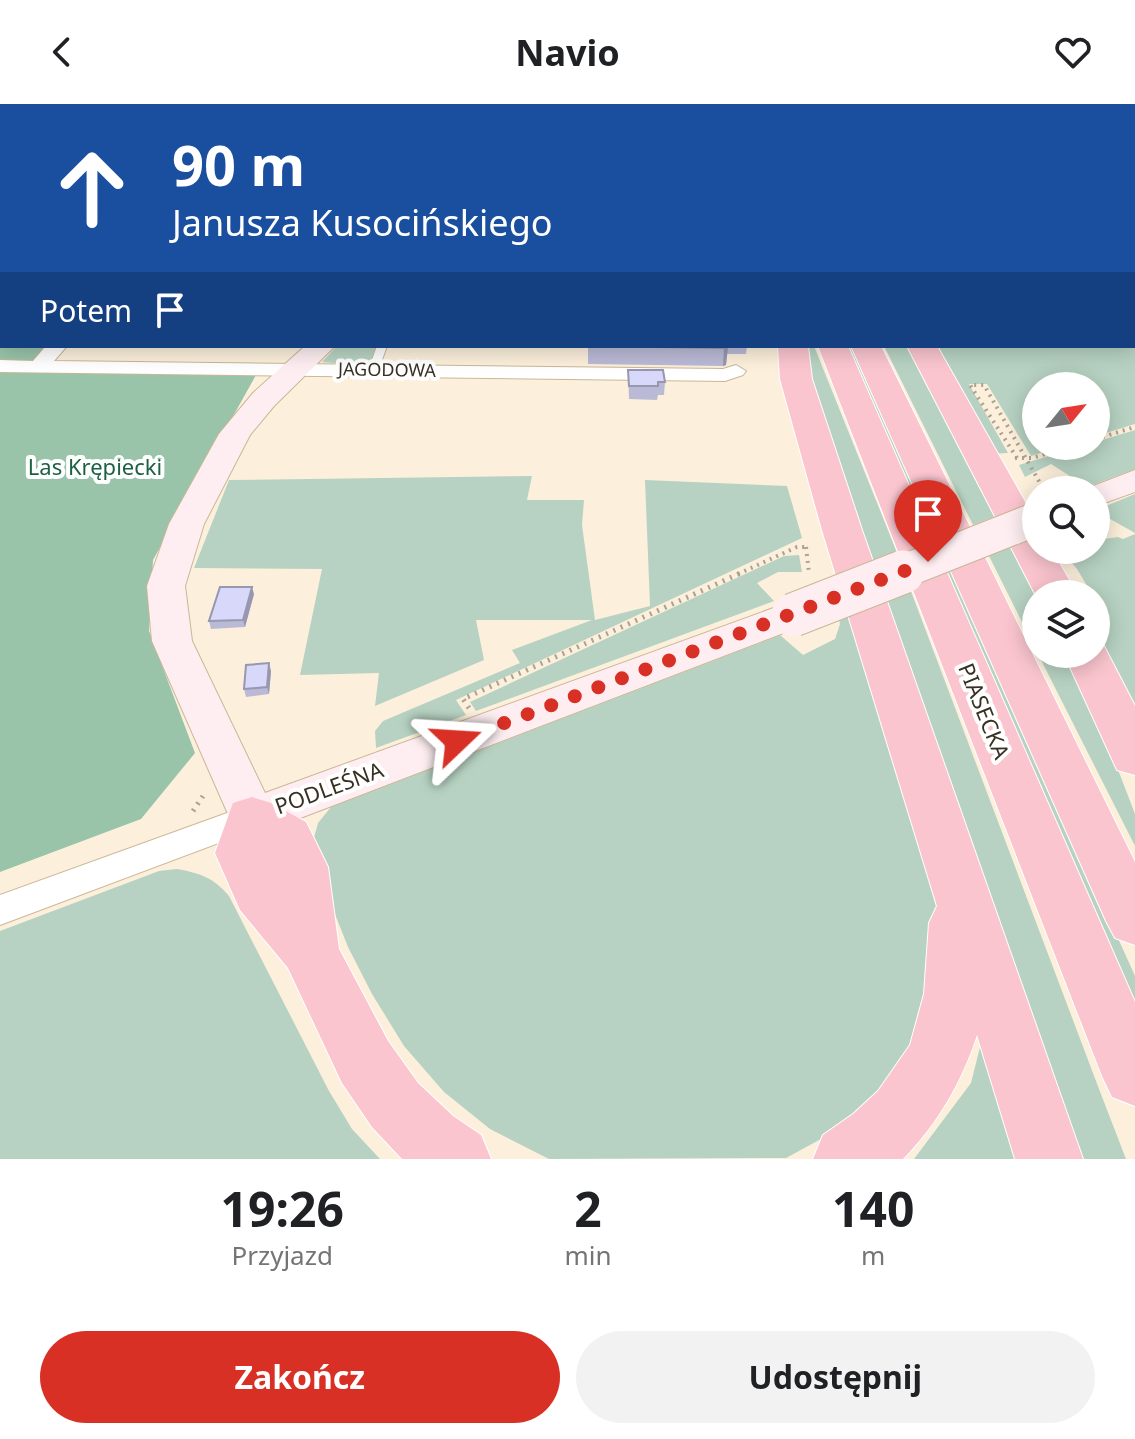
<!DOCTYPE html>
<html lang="pl">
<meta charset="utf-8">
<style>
:root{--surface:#fff;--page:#f2f2f2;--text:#202124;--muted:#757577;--accent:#d93025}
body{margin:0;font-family:"Noto Sans",sans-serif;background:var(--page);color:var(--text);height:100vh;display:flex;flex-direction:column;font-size:30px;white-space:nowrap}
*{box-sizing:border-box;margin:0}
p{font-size:26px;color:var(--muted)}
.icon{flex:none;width:44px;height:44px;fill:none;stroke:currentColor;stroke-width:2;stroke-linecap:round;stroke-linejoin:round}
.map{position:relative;height:1055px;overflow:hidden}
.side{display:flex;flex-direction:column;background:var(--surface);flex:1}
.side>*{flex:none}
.hud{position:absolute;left:0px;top:0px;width:1136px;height:244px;box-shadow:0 4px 20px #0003;background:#1a4fa0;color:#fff;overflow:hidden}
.needle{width:52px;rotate:60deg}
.buttons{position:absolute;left:1022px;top:268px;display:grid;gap:16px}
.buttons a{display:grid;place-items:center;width:88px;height:88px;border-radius:50%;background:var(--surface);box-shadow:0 4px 20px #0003;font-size:40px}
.pin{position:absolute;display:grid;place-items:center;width:68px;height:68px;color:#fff;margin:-82px -34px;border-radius:50% 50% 50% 0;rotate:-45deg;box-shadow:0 0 8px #0007}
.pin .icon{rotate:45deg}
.me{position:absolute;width:88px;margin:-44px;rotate:70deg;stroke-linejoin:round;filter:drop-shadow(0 0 6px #0008)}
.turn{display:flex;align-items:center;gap:28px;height:168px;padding:0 40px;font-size:36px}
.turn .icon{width:104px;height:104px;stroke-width:2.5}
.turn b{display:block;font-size:56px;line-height:68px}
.then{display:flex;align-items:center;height:76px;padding:0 40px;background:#0003;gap:16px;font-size:30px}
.eta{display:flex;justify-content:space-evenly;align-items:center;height:136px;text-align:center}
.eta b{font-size:48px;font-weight:700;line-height:56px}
.button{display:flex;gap:16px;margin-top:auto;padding:16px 40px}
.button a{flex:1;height:92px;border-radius:48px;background:var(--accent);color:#fff;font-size:32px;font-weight:700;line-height:92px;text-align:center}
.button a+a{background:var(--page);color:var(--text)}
header{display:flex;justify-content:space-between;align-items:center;height:104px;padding:0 40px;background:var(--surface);font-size:36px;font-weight:700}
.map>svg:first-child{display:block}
.green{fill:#b7d2c2}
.forest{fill:#99c4aa}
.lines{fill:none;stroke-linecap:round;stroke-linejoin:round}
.stream{stroke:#5b7c82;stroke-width:4}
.lane-casing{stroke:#cab796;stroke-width:2}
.street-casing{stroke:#cab796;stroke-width:2}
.secondary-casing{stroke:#cab796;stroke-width:2}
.highway-casing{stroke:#fff;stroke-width:2}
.path-far1{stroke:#ada291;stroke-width:4;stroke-dasharray:2 5;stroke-linecap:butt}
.path{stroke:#ada291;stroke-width:5;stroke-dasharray:2 6;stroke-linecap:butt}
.lane{fill:#fff;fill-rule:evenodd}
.street{fill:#fff;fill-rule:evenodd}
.secondary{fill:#feeef1;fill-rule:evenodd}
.highway{fill:#fac5cf;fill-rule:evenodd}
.secondary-bridge-far1-casing{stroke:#cab796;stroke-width:35;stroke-linecap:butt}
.secondary-bridge-casing{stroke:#cab796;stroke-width:45;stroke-linecap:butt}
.path-bridge{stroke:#ada291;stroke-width:4;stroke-dasharray:2 5;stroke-linecap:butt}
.secondary-bridge-far1{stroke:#feeef1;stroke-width:33}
.secondary-bridge{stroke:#feeef1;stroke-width:43}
.wall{fill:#babad7}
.shaded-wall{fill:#9797af}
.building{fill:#d8d8fa;stroke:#9797af;stroke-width:2}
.route{stroke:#d93025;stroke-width:14;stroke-dasharray:0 25.2}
.labels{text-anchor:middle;stroke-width:8;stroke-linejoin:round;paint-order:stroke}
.far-street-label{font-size:18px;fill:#383023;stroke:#fff}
.park-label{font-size:22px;fill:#1c6241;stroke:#fff}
.street-label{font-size:22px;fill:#383023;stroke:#fff}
</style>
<header><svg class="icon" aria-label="back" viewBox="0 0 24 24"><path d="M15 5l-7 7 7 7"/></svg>Navio<svg class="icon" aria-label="heart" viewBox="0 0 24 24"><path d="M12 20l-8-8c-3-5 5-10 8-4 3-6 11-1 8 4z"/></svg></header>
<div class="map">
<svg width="1135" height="1055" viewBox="0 0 1135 1055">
<rect width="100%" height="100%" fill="#fcf0dc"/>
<path class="green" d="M 1135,187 L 1135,320 L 1096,332 L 1096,282 L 1036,282 L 1036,342 L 1063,342 L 1031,352 L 987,280 L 969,280 L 1008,349 L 990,350 L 937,242 L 1134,242 Z
M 337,242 L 376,242 L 369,262 L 322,258 Z
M 806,242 L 814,242 L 898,451 L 869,461 L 810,284 Z
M 844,242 L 852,242 L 1135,872 L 1135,911 Z
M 884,242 L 909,242 L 999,411 L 973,421 Z
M 1135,326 L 1135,365 L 1087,383 L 1051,360 L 1025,373 L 1019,361 L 1082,342 L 1096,342 L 1096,338 Z
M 532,372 L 527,396 L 584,396 L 582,421 L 595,516 L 650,502 L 645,376 L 787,382 L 802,434 L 456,596 L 466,611 L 376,644 L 375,627 L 383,617 L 520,559 L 512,546 L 592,516 L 476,516 L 484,556 L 375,602 L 379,569 L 300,571 L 322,465 L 194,464 L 229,376 Z
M 1135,390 L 1135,429 L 1096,407 L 1096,406 Z
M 1135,430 L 1135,615 L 1110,565 L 1096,529 L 1096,490 L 1092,490 L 1077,465 L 1061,446 L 1096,446 L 1096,436 L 1118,433 L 1123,435 Z
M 1014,440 L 1036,490 L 1036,546 L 988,450 Z
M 799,451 L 802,468 L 778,468 L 757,479 L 774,497 L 476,607 L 470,598 L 784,452 Z
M 909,482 L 1099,985 L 1126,1055 L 1070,1055 L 880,493 Z
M 853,505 L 941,820 L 927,916 L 894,974 L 843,1023 L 786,1054 L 549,1055 L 490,1025 L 444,988 L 404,942 L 372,890 L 348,843 L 323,780 L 312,741 L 318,719 L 331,703 L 780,531 L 803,551 L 835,535 L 840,520 L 838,511 Z
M 1038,550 L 1071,550 L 1081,569 L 1135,710 L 1135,742 Z
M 177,765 C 200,769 214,774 229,792 L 329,987 L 352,1025 L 380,1055 L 0,1055 L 0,827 L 159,767 Z
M 983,931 L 1022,1055 L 914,1055 L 971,979 Z"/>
<path class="forest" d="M 0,0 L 182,0 L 2,2 L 2,242 L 49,242 L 28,266 L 256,271 L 153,456 L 149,527 L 195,649 L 141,715 L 0,768 Z"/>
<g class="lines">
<path class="stream" d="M 663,2 L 687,1"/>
<defs>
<path id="lane" d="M 695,0 L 701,0 L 701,2 L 695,2 Z
M 0,109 L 2,109 L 2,113 L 0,113 Z
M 377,242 L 387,242 L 378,267 L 373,270 L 368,267 Z"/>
<path id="street" d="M 46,242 L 67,242 L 54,257 L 723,265 L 736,261 L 746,267 L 743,271 L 725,277 L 0,268 L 0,256 L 33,257 Z
M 252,700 L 264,704 L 269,713 L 264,722 L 0,821 L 0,791 Z"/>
<path id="secondary" d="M 438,0 L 456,0 L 437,2 Z
M 305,242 L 335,242 L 274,302 L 250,331 L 204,420 L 185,482 L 192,537 L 265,689 L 779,502 L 793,499 L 807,502 L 813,511 L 807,520 L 269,726 L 252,731 L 235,726 L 152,537 L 147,482 L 169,420 L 219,330 L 253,289 Z
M 1135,366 L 1135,388 L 1096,402 L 1096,386 L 1083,386 Z"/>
<path id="highway" d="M 754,0 L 774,0 L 775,2 L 755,2 Z
M 1134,173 L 1135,173 L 1135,189 L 1134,189 Z
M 778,242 L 808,242 L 812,275 L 862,426 L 1083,1055 L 1015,1055 L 977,931 C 961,979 938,1019 903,1055 L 813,1055 L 823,1031 L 853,1010 L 878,987 L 910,941 L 924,890 L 929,819 L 937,802 L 822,426 L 780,275 Z
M 818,242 L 848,242 L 1135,898 L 1135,1002 L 1112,993 L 1102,972 Z
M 851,242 L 881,242 L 1135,758 L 1135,841 L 1115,834 L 1106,817 Z
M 907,242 L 937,242 L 1036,417 L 1036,446 L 1052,446 L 1077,490 L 1036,492 Z
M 1096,538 L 1103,540 L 1135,602 L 1135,671 L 1117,666 L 1064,550 L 1096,550 Z
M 252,693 L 271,699 L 306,718 L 328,763 L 339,845 L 388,937 L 418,979 L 453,1012 L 481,1031 L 491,1055 L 402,1055 L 372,1023 L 342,979 L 288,864 L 240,806 L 215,749 L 233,699 Z"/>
</defs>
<use href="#lane" class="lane-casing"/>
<use href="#street" class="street-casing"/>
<use href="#secondary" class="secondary-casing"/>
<use href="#highway" class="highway-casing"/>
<path class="path-far1" d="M 1096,335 L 1135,323
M 1015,354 L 1032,354 L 1073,342
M 806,443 L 809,469
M 738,470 L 797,443 L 806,443"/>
<path class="path" d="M 469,604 L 463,595 L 743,468
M 193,707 L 205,689"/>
<use href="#lane" class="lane"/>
<use href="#street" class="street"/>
<use href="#secondary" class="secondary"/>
<use href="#highway" class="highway"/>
<defs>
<path id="secondary-bridge-far1" d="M 897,470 L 1036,415"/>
<path id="secondary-bridge" d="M 793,511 L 903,468"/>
</defs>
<use href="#secondary-bridge-far1" class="secondary-bridge-far1-casing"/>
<use href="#secondary-bridge" class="secondary-bridge-casing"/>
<path class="path-bridge" d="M 1017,354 L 970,281 L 984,281 L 1044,386"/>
<use href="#secondary-bridge-far1" class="secondary-bridge-far1"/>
<use href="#secondary-bridge" class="secondary-bridge"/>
</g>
<path class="wall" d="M 588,242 L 747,242 L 746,250 L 727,250 L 726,261 L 723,262 L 588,260 Z
M 628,266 L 665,278 L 664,291 L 658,291 L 657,296 L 629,295 Z
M 254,490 L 245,523 L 211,525 L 209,517 Z
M 271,567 L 269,590 L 246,593 L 244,585 Z"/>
<path class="shaded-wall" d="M 728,243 L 726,261 L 723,262 L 724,244 Z
M 252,483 L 254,490 L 245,523 L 243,516 Z
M 269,559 L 271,567 L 269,590 L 267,583 Z"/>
<path class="building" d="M 950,0 L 999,0 L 1002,2 L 952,2 Z
M 589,242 L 727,242 L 728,243 L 724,244 Z
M 628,266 L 663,266 L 665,278 L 658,278 L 658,282 L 629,282 Z
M 220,483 L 252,483 L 243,516 L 209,517 Z
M 269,559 L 267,583 L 244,585 L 246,561 Z"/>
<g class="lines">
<path class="route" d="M 457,637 L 928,458"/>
</g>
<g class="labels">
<g class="far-street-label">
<text transform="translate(387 266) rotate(1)" y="6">JAGODOWA</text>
</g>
<g class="park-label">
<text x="95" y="371">Las Krępiecki</text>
</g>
<g class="street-label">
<text transform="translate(984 607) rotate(68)" y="8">PIASECKA</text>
<text transform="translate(329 684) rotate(-20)" y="8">PODLEŚNA</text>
</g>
</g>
</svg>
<div class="buttons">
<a><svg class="needle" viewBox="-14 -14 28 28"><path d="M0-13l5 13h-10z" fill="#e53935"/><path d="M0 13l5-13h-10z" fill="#757577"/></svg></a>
<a><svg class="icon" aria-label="search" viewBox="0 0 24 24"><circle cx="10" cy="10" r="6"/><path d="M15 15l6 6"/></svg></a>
<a><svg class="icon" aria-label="layers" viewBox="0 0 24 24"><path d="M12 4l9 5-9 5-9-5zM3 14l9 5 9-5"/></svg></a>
</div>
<div class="pin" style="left:928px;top:458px;background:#d93025"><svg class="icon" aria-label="arrive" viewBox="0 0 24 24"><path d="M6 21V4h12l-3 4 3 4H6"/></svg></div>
<svg class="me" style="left:457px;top:637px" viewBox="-20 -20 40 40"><path d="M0-17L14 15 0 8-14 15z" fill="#d93025" stroke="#fff" stroke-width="4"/></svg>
<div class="hud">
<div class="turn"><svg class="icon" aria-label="ahead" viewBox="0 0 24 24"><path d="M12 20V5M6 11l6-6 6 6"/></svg><div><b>90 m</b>Janusza Kusocińskiego</div></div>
<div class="then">Potem<svg class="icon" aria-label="arrive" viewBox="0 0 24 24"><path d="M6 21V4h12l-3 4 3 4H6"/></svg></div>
</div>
</div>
<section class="side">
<div class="eta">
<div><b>19:26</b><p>Przyjazd</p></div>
<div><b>2</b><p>min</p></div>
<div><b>140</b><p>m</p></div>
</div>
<div class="button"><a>Zakończ</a><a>Udostępnij</a></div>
</section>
